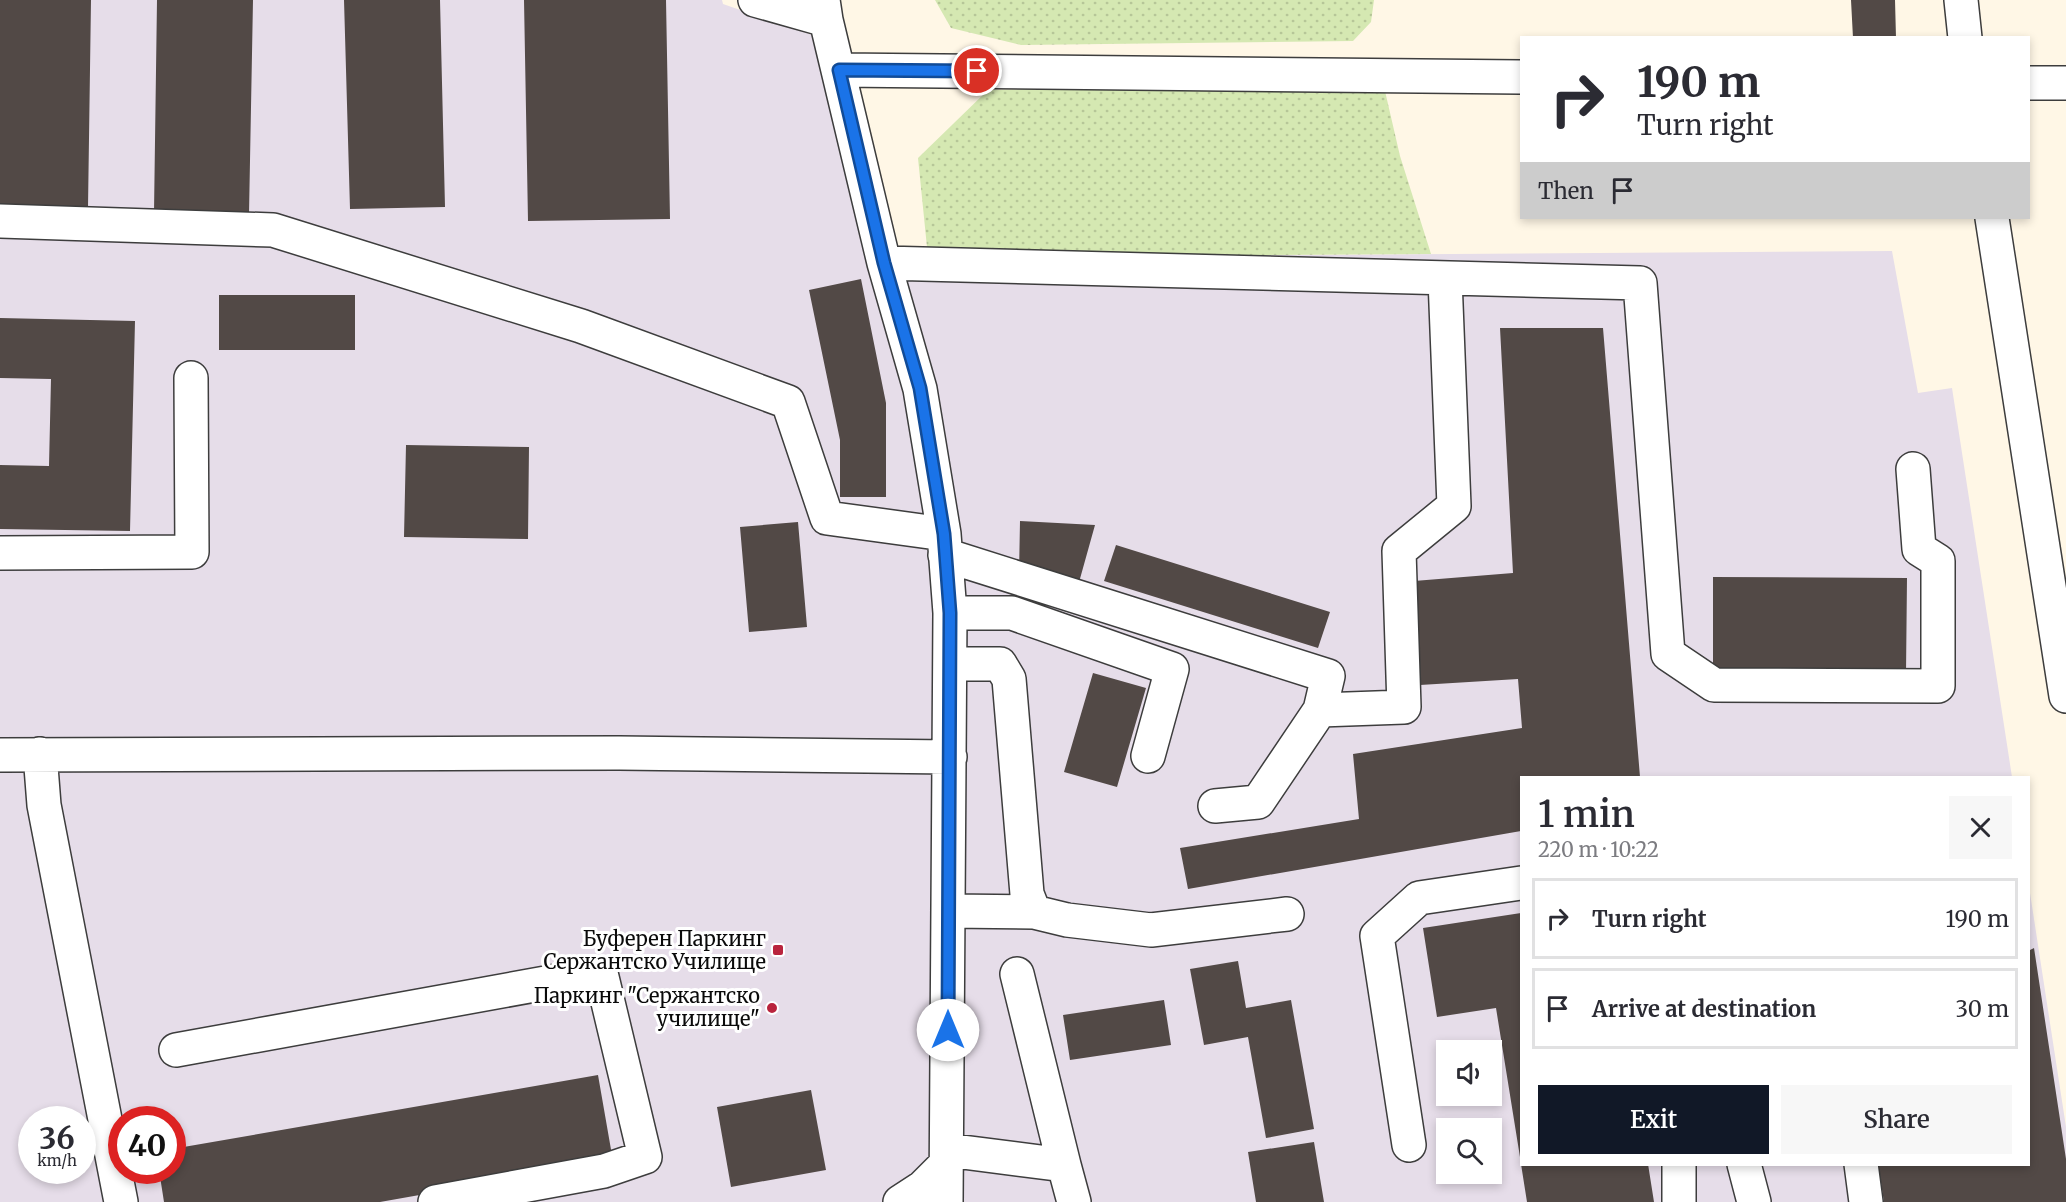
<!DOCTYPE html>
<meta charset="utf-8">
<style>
:root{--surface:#fff;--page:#f7f7f7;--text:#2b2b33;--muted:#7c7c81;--line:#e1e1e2;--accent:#111827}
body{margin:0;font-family:Merriweather,serif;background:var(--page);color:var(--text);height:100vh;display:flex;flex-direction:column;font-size:22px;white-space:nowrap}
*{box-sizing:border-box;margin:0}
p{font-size:20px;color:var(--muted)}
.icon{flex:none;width:33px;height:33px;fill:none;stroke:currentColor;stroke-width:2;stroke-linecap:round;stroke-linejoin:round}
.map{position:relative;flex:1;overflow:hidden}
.side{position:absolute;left:1520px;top:776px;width:510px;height:390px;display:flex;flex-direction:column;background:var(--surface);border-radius:0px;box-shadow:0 3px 9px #0003}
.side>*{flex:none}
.banner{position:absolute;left:1520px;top:36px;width:510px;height:183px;border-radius:0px;box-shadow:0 3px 9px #0003;background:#fff;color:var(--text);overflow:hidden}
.fabs{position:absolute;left:1436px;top:1040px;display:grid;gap:12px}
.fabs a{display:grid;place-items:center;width:66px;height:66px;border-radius:0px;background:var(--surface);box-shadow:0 3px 9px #0003;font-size:30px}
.speed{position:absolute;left:18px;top:1106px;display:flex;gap:12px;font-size:30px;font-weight:700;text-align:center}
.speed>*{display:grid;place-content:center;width:78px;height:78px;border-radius:50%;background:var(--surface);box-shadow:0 3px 9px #0003;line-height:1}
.speed small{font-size:15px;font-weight:400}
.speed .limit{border:9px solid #d22;background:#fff;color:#111}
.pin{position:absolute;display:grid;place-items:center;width:51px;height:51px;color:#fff;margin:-26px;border:3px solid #fff;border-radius:50%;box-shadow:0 2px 6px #0007}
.me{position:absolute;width:66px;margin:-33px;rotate:0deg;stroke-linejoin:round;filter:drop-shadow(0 0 4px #0008)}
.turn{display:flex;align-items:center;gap:21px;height:126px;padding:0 18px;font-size:27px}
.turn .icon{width:78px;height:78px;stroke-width:2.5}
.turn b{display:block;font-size:42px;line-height:51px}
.then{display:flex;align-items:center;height:57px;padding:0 18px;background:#0003;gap:12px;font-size:22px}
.round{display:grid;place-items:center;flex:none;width:63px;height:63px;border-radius:0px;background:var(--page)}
.overview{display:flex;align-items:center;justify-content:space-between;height:102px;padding:0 18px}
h1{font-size:36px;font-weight:600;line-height:45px}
.action{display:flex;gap:12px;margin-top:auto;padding:12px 18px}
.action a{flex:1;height:69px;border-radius:0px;background:var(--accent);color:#fff;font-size:24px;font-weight:600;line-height:69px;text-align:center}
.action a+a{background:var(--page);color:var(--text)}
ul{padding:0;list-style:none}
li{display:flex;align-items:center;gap:18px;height:81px;margin:0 12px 9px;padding:0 6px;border:3px solid var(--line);border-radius:0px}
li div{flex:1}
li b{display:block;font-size:22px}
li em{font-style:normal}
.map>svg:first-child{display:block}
.industrial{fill:#e6dde9;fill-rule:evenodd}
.grass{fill:url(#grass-dots)}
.building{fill:#524946}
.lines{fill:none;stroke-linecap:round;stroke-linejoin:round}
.minor-casing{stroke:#3d3d3d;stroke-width:36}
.minor{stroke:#fff;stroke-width:33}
.route-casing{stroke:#114b97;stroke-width:15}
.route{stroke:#1a73e8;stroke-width:10}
.poi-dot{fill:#b9233d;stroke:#fff;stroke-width:2}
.labels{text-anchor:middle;stroke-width:6;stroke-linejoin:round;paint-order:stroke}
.poi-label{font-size:20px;fill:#0a0a0a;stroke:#fff;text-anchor:end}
</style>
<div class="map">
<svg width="2066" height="1202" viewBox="0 0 2066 1202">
<defs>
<pattern id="grass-dots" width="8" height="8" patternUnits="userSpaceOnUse" patternTransform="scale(1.5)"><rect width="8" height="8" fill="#d5e8b2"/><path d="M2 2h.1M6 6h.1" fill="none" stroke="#b6c698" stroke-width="1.8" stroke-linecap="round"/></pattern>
</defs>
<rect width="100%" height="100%" fill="#fff7e6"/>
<path class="industrial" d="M 0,0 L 722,0 L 723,4 L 824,39 L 875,258 L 1892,251 L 1918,393 L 1952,388 L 2012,777 L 1521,777 L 1521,1164 L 2028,1164 L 2028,880 L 2066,1127 L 2066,1202 L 0,1202 ZM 1446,1050 L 1491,1050 L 1491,1095 L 1446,1095 ZM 32,1119 L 82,1119 L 82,1170 L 32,1170 ZM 122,1119 L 172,1119 L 172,1170 L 122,1170 ZM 1446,1128 L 1491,1128 L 1491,1173 L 1446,1173 Z"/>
<path class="grass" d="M 935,0 L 1374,0 L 1371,22 L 1353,41 L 1021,45 L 951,28 Z
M 1206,86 L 1385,91 L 1400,156 L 1431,254 L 928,257 L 918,158 L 988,90 Z"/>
<path class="building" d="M 0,0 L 91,0 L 88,207 L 0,206 Z
M 157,0 L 253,0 L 249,214 L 154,212 Z
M 344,0 L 440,0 L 445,207 L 350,209 Z
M 524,0 L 666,0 L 670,219 L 528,221 Z
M 1851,0 L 1895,0 L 1896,38 L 1853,38 Z
M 861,279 L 886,403 L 886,497 L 840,497 L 840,440 L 809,290 Z
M 219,295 L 355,295 L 355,350 L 219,350 Z
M 0,318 L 135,321 L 130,531 L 0,529 L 0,465 L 49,466 L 51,379 L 0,378 Z
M 1500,328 L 1603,328 L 1640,777 L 1521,777 L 1521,831 L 1188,889 L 1180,848 L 1359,819 L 1353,754 L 1522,728 L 1518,679 L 1420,685 L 1414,581 L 1513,573 Z
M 406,445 L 529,447 L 528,539 L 404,537 Z
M 1020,521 L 1095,525 L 1076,593 L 1019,574 Z
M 798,522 L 807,627 L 749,632 L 740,527 Z
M 1116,545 L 1330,612 L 1318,648 L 1104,581 Z
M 1713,577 L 1907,578 L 1906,673 L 1713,672 Z
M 1093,673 L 1146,688 L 1117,787 L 1064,772 Z
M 1521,913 L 1521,1157 L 1520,1157 L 1496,1008 L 1437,1017 L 1423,928 Z
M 2034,948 L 2066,1159 L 2066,1202 L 1884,1202 L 1878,1164 L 2028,1164 L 2028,951 Z
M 1238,961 L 1246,1008 L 1291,1000 L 1314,1129 L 1266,1138 L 1248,1037 L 1204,1045 L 1190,969 Z
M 1164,1000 L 1171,1045 L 1070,1060 L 1063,1015 Z
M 598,1075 L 613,1161 L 380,1202 L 164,1202 L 159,1170 L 172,1170 L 172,1149 Z
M 811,1090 L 826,1170 L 731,1187 L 717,1107 Z
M 1314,1142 L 1324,1202 L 1256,1202 L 1248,1152 Z
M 1521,1164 L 1648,1164 L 1654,1202 L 1527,1202 Z"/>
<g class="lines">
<defs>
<path id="minor" d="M 755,0 L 826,20
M 823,0 L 826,20 L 884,263 L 920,389 L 944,534 L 950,613 L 946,1202
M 1961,0 L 1965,38
M 839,70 L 1521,77
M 2028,83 L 2066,83
M 1992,218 L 2066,696
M 0,221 L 273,230 L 581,326 L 788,402 L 827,518 L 944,534
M 884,263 L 1640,283 L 1668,654 L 1714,685 L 1938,686 L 1938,561 L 1919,549 L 1913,469
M 0,553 L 192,552 L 191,378
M 945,555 L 1328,676 L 1320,710 L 1258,802 L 1215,806
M 950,613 L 1012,613 L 1172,669 L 1148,756
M 950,664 L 1000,664 L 1009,679 L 1027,894 L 1034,912 L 1067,920 L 1151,930 L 1287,914
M 1320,710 L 1404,707 L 1399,551 L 1454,506 L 1445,279
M 40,754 L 44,805 L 121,1202
M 0,755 L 619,753 L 950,757
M 949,911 L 1034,912
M 1017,974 L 1064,1165
M 176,1050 L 601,973 L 645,1157 L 604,1171 L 435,1202
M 1409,1145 L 1377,936 L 1419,898 L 1521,883
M 947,1150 L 1064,1165 L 1074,1202
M 1744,1164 L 1754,1202
M 1861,1164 L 1866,1202
M 900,1202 L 923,1187 L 947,1163
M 1679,1202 L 1679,1164"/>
</defs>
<use href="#minor" class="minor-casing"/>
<use href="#minor" class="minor"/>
</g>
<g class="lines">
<defs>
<path id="route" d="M 948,1030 L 950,613 L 944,534 L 920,388 L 884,263 L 839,70 L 977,71"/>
</defs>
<use href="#route" class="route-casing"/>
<use href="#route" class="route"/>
</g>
<g class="poi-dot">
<rect x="772" y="944" width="12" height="12" rx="3"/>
<circle cx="772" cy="1008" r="6"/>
</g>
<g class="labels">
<g class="poi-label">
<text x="766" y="946">Буферен Паркинг<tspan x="766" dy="23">Сержантско Училище</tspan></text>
<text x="760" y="1003">Паркинг "Сержантско<tspan x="760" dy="23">училище"</tspan></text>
</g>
</g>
</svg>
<div class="fabs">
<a><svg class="icon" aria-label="sound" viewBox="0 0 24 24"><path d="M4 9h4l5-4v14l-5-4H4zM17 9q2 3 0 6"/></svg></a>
<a><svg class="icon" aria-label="search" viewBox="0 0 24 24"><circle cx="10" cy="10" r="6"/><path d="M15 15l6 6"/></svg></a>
</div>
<div class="speed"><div>36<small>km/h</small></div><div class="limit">40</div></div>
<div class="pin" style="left:977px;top:71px;background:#d93025"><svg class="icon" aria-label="arrive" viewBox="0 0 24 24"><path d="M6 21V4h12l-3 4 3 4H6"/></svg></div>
<svg class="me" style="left:948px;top:1030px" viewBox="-20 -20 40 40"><circle r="19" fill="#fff"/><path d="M0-13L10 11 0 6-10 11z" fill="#1a73e8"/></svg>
<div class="banner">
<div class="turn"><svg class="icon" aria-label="right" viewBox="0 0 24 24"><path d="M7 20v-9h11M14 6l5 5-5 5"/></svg><div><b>190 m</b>Turn right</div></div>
<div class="then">Then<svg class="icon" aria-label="arrive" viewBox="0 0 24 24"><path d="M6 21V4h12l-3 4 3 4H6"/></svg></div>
</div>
<section class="side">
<div class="overview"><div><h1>1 min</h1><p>220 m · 10:22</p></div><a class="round"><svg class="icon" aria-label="close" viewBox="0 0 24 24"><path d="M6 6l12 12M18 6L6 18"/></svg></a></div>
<ul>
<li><svg class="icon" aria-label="right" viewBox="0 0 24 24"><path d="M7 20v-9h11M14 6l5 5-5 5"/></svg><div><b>Turn right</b></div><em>190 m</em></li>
<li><svg class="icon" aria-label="arrive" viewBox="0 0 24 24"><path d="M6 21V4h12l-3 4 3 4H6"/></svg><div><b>Arrive at destination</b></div><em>30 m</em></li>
</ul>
<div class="action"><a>Exit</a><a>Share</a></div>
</section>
</div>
